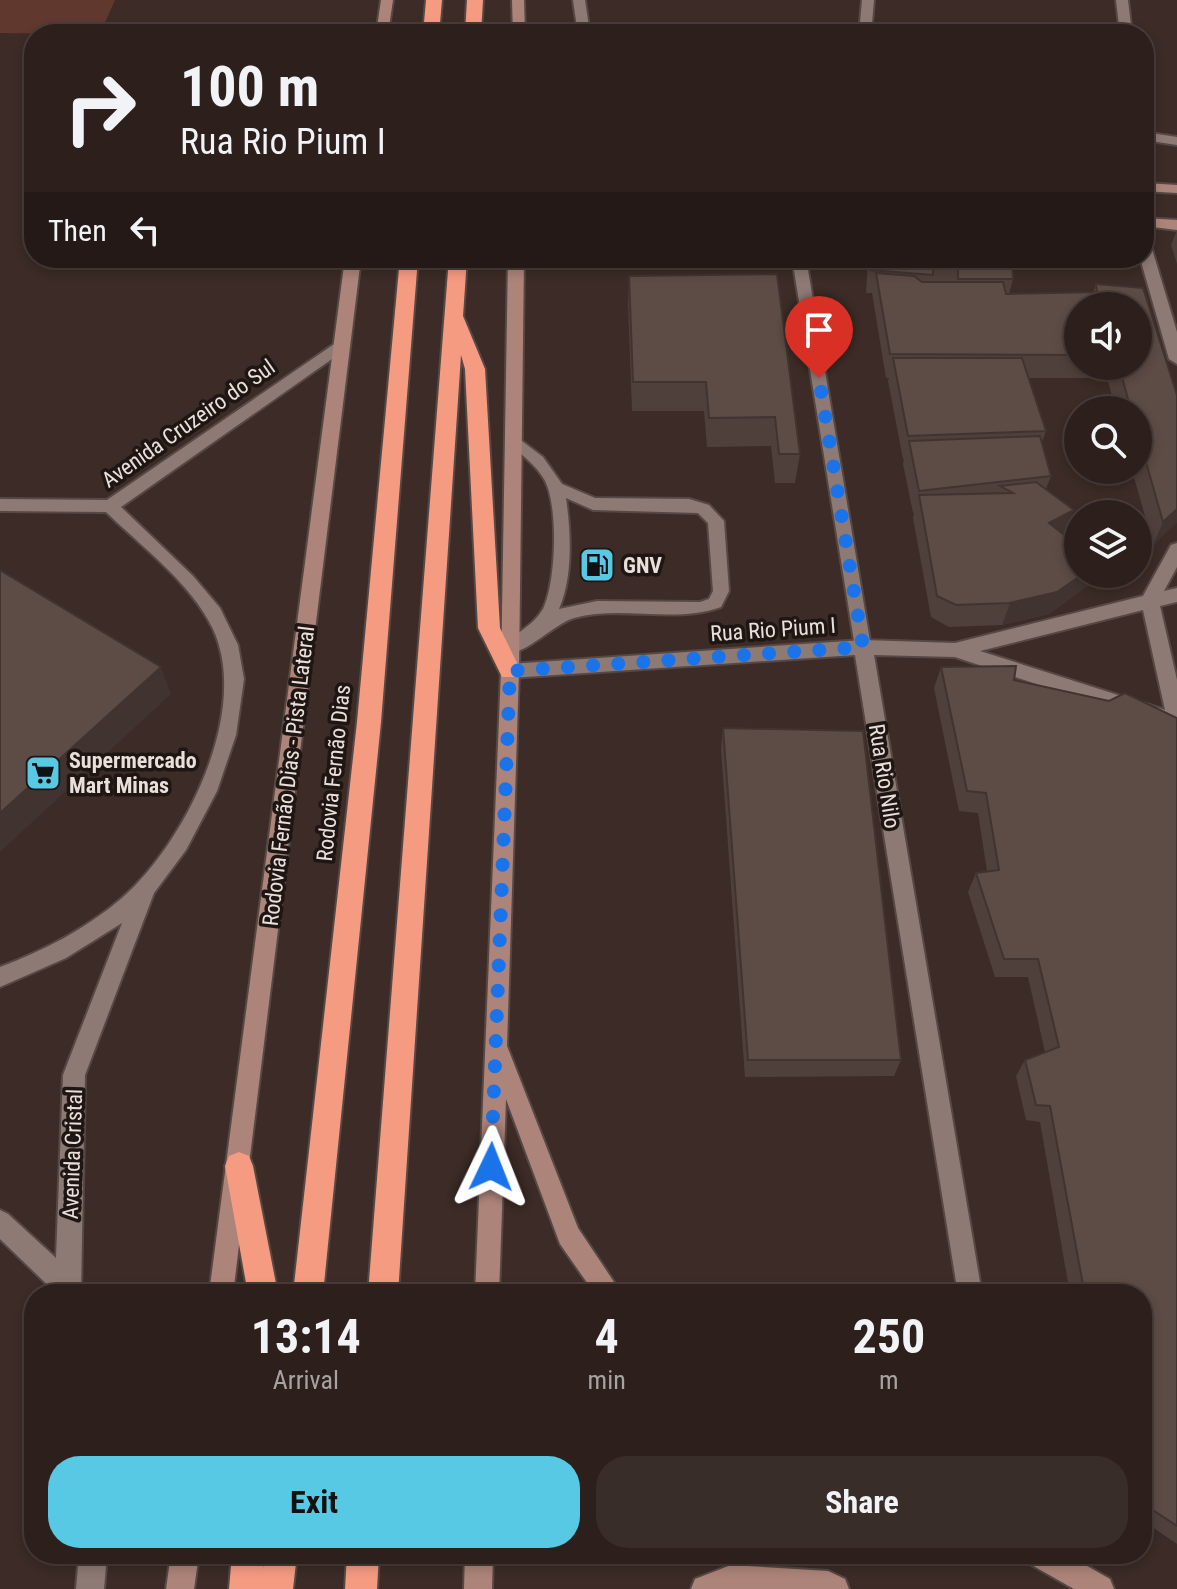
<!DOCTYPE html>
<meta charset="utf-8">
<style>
:root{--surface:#2d201c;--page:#392d29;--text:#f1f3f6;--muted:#a7a3a3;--line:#483e3b;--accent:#58c9e4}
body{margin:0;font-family:"Roboto Condensed",sans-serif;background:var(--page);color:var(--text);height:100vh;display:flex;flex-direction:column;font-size:30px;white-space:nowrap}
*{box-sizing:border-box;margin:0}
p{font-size:26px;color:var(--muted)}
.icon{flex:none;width:44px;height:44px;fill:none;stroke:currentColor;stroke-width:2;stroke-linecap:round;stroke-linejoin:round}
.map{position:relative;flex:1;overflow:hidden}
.sheet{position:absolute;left:24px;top:1284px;width:1128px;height:280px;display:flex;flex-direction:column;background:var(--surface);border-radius:32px;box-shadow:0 4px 12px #0003,0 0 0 2px var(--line)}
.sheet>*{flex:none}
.guide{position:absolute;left:24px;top:24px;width:1130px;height:244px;border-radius:32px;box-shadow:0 4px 12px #0003,0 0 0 2px var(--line);background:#2d201c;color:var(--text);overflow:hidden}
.controls{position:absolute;left:1064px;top:292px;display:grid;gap:16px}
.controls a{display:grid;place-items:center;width:88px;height:88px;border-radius:50%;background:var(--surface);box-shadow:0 4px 12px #0003,0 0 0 2px var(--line);font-size:40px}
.pin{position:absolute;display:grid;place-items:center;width:68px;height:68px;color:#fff;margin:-82px -34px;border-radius:50% 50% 50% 0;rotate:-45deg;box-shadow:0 0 8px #0007}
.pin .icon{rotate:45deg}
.me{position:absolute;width:88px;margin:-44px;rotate:2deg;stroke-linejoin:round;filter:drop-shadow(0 0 6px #0008)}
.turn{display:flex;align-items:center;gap:28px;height:168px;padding:0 24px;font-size:36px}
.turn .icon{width:104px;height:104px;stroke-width:2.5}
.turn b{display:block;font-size:56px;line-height:68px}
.then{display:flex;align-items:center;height:76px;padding:0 24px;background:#0003;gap:16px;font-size:30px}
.eta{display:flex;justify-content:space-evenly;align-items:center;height:136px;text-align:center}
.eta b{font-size:48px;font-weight:700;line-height:56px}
.cta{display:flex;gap:16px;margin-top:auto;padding:16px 24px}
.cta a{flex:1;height:92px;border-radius:32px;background:var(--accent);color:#111;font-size:32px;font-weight:700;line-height:92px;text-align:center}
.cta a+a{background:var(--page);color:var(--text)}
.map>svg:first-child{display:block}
.green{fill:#61382d}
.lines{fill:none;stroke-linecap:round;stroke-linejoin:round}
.lane-casing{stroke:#564844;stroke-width:4}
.street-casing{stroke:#564844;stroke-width:4}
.secondary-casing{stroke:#564844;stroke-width:4}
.highway-casing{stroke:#564844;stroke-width:4}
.lane{fill:#8e7a75;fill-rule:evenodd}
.street{fill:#8e7a75;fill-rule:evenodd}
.secondary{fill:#ad8479;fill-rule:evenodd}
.highway{fill:#f59b82;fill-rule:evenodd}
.wall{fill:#50403b;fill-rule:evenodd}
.shaded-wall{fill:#413430}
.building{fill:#5d4b45;stroke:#413430;stroke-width:2}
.route{stroke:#1a73e8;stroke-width:14;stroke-dasharray:0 25.2}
.labels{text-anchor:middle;stroke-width:7;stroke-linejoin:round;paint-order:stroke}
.street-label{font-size:22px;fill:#ebdfdc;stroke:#1d1613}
.poi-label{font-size:22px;font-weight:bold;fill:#ebdfdc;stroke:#1d1613;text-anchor:start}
</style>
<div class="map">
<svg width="1177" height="1589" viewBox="0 0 1177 1589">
<rect width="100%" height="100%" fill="#3c2b26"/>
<path class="green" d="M 0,0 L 115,0 L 100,34 L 0,33 Z"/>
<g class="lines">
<defs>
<path id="lane" d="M 573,0 L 585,0 L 590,34 L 578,34 Z
M 862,0 L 874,0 L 871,34 L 859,34 Z
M 1116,0 L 1128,0 L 1132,34 L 1120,34 Z
M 1144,132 L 1177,137 L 1177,145 L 1144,140 Z
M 792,258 L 806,258 L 871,647 L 863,653 L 855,647 Z
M 514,435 L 543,457 L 562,484 L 595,498 L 689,499 L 709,505 L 724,521 L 729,591 L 721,607 C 674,624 622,605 574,618 C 555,623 522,658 505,653 L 503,648 C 513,633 533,627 543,609 C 556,583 559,505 544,479 C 536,465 521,454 509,444 L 506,440 ZM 566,498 L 593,510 L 698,513 L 708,523 L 713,591 L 709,599 L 700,602 L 597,601 L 559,609 C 573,577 571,533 566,498 Z"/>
<path id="street" d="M 1144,241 L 1151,246 L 1177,332 L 1177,364 L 1169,359 L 1140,258 L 1144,258 Z
M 343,338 L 349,339 L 349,347 L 121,507 L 193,576 L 220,608 L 238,645 L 244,679 L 236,735 L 217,791 L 186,850 L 154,893 L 85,1075 L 81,1293 L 57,1294 L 0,1239 L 0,1210 L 8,1214 L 56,1258 L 63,1075 L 122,923 L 66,958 L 0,987 L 0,967 C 43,951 86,929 122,898 C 185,843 251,711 213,629 C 191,583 142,547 106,512 L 0,511 L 0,499 L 107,500 Z
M 1177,543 L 1177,567 L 1164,591 L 1177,588 L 1177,602 L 1160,606 L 1177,680 L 1177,731 L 955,657 L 874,655 L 982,1294 L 958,1294 L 855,655 L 510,678 L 501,671 L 510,664 L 863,640 L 955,643 L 1143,596 L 1171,545 ZM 1143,610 L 1165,710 L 980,651 Z
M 79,1554 L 107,1554 L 104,1589 L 76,1589 Z"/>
<path id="secondary" d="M 381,0 L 393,0 L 388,34 L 376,34 Z
M 512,0 L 524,0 L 525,34 L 513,34 Z
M 1144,183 L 1177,185 L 1177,193 L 1144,191 Z
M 1144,218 L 1177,220 L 1177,230 L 1144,226 Z
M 345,258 L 361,258 L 233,1294 L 209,1294 Z
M 508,258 L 524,258 L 519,671 L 507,1046 L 578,1228 L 622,1294 L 595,1294 L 560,1244 L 506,1099 L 499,1294 L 475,1294 L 501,671 Z
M 171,1554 L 199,1554 L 194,1589 L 166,1589 Z
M 465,1554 L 493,1554 L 492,1589 L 464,1589 Z
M 1026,1554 L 1066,1554 L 1110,1579 L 1114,1589 L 1074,1589 L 1030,1564 Z
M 731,1565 L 828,1571 L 845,1579 L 849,1589 L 691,1589 L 695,1579 Z"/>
<path id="highway" d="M 426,0 L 442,0 L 439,34 L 423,34 Z
M 467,0 L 483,0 L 481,34 L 465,34 Z
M 400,258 L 418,258 L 381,722 L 323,1294 L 293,1294 L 357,722 Z
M 449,258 L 467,258 L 463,316 L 485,369 L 500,628 L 521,671 L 518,677 L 502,677 L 478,628 L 465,369 L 461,355 L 398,1294 L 368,1294 Z
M 239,1152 L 249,1156 L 253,1166 L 278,1294 L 248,1294 L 225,1166 L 229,1156 Z
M 232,1554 L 264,1554 L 263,1569 L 265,1554 L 297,1554 L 293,1589 L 229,1589 Z
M 347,1554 L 379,1554 L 377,1589 L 345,1589 Z"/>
</defs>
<use href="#lane" class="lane-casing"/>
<use href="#street" class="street-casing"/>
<use href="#secondary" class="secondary-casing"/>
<use href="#highway" class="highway-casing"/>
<use href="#lane" class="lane"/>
<use href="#street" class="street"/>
<use href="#secondary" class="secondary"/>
<use href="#highway" class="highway"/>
</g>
<path class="wall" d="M 1177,230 L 1177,264 L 1171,245 Z
M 868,258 L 1012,258 L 1013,279 L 1009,294 L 1093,292 L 1096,284 L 1177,395 L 1177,522 L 1153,545 L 1132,470 L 1138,470 L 1138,410 L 1116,410 L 1107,378 L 1029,378 L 1046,431 L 1042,442 L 1051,476 L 1046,489 L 1065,532 L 1063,534 L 1078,574 L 1094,574 L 1090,584 L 1049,614 L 1002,625 L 949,627 L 931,617 L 913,518 L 914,513 L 913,513 L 903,464 L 904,459 L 903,459 L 888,381 L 889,378 L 886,378 L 872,293 L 866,293 ZM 1078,306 L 1138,366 L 1078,366 Z
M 777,274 L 800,454 L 795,483 L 775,483 L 771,446 L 707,447 L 704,411 L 632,411 L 628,305 L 629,276 Z
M 941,667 L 1014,680 L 1177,718 L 1177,1544 L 1142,1520 L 1142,1294 L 1070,1294 L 1040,1122 L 1026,1120 L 1016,1076 L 1025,1060 L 1045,1052 L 1028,977 L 995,977 L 968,892 L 976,873 L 987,871 L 978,813 L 959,811 L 934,688 Z
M 723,728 L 901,1060 L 894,1076 L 745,1077 L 721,749 Z"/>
<path class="shaded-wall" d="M 1177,509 L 1177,522 L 1153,545 L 1163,522 Z
M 1074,510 L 1065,532 L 1041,545 L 1049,523 Z
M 1083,574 L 1094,574 L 1090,584 L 1049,614 L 1002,625 L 1010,603 Z
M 161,667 L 171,694 L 0,852 L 0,813 Z"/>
<path class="building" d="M 871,258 L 933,258 L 933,275 L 870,270 Z
M 938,258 L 1012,258 L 1013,279 L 958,279 L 958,261 L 939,264 Z
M 876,273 L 914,276 L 922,282 L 1003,282 L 1006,294 L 1097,292 L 1096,284 L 1143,288 L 1177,395 L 1177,509 L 1163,522 L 1138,434 L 1138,410 L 1131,410 L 1119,366 L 1138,366 L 1138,306 L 1078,306 L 1078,355 L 890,354 Z
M 777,274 L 800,454 L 779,454 L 775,417 L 709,418 L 706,382 L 633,382 L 629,276 Z
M 893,358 L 1022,358 L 1046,431 L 908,436 Z
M 1040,436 L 1051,476 L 919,491 L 909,441 Z
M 1036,482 L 1074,510 L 1049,523 L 1078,546 L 1078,574 L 1083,574 L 1057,592 L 1010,603 L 956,605 L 937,596 L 919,495 L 1013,493 L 1000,486 Z
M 0,570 L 161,667 L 0,813 Z
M 1016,666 L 1014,680 L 1109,701 L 1125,693 L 1177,718 L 1177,1526 L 1142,1503 L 1142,1294 L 1080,1294 L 1083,1285 L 1050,1106 L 1036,1105 L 1025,1060 L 1059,1047 L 1038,959 L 1004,959 L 976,873 L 999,870 L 986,793 L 967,791 L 941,667 Z
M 723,728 L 863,731 L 901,1060 L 748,1060 Z"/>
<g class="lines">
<path class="route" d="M 491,1167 L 510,671 L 863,647 L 819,378"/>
</g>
<defs>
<symbol id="fuel-square" viewBox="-11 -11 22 22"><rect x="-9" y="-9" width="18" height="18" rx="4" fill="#58c9e4" stroke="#1d1613"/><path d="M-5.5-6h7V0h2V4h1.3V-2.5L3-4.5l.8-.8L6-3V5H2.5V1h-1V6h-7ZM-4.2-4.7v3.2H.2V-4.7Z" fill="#111"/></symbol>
<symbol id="supermarket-square" viewBox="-11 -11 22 22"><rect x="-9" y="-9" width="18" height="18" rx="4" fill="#58c9e4" stroke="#1d1613"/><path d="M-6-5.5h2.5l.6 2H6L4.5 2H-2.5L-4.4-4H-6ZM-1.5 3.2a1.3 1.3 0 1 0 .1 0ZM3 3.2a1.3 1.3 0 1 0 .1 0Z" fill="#111"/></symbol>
</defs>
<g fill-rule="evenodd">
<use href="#fuel-square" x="577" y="545" width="40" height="40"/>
<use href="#supermarket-square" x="23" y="753" width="40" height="40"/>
</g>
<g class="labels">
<g class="street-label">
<text transform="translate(188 423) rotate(-35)" y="8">Avenida Cruzeiro do Sul</text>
<text transform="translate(773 629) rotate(-4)" y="8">Rua Rio Pium I</text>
<text transform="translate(333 773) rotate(-84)" y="8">Rodovia Fernão Dias</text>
<text transform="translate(288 776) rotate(-83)" y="8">Rodovia Fernão Dias - Pista Lateral</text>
<text transform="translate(885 776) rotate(81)" y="8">Rua Rio Nilo</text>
<text transform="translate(72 1154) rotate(-88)" y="8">Avenida Cristal</text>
</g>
<g class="poi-label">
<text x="623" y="573">GNV</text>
<text x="69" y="768">Supermercado<tspan x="69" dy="25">Mart Minas</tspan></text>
</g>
</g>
</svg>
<div class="controls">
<a><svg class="icon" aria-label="sound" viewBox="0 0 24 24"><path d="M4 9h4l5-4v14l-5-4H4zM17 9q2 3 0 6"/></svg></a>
<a><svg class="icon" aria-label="search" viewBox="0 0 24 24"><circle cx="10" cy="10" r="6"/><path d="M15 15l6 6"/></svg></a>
<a><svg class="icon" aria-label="layers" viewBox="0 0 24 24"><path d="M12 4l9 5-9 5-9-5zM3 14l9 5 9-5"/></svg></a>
</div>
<div class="pin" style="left:819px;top:378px;background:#d93025"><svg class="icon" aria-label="arrive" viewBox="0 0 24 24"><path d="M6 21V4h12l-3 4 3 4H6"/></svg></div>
<svg class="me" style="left:491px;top:1167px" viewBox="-20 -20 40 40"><path d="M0-17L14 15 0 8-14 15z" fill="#1a73e8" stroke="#fff" stroke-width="4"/></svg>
<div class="guide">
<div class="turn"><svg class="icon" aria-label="right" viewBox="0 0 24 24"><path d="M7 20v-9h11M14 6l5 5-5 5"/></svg><div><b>100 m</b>Rua Rio Pium I</div></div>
<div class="then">Then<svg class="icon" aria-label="left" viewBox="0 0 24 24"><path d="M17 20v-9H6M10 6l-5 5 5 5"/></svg></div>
</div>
<section class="sheet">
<div class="eta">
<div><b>13:14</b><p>Arrival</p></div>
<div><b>4</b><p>min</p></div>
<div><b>250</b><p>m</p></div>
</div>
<div class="cta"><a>Exit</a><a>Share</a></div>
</section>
</div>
